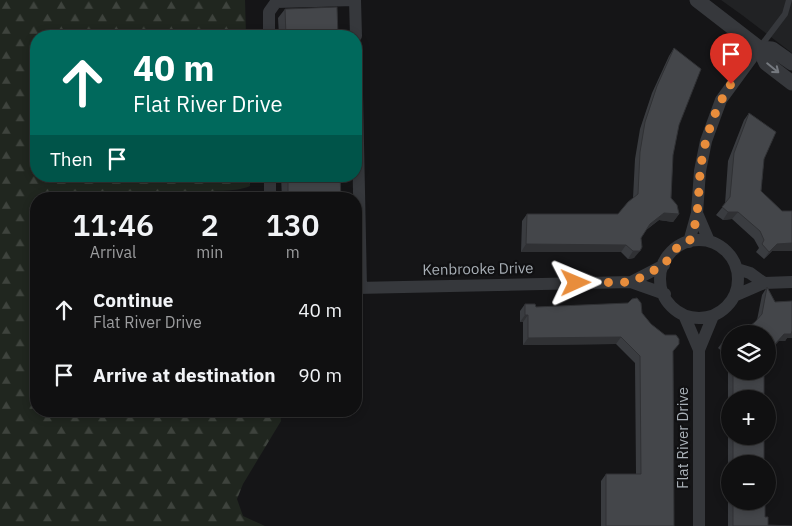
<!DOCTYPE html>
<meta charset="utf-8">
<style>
:root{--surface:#101011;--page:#1e1e1f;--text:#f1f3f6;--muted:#9c9d9f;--line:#303031}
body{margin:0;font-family:"IBM Plex Sans",sans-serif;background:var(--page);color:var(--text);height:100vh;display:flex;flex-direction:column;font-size:19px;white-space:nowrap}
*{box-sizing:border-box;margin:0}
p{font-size:16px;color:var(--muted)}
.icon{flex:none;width:28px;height:28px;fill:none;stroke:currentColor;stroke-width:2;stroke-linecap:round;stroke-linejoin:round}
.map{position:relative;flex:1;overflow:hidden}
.side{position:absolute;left:30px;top:192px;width:332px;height:225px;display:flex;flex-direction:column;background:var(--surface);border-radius:20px;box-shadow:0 2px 8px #0003,0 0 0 1px var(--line)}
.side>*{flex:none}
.guide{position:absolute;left:30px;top:30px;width:332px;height:152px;border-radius:20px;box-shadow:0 2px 8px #0003,0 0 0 1px var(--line);background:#00695c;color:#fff;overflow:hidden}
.tools{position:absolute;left:721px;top:325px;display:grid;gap:10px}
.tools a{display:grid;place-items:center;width:55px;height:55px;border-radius:50%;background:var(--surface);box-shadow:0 2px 8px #0003,0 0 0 1px var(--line);font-size:25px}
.pin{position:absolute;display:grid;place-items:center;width:42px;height:42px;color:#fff;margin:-51px -21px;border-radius:50% 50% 50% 0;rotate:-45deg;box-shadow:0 0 5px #0007}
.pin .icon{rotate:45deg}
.me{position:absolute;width:55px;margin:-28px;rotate:89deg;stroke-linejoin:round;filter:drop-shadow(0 0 4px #0008)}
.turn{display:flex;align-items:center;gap:18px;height:105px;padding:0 20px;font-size:22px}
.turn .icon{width:65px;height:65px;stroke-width:2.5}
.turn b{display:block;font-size:35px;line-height:42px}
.then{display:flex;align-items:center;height:48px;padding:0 20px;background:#0003;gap:10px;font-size:19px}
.eta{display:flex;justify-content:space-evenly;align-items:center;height:85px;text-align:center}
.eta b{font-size:30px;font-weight:600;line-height:35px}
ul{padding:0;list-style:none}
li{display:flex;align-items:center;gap:15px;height:65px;padding:0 20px}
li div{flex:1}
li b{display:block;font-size:19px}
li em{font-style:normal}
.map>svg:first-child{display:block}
.built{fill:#212224}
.forest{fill:url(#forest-firs)}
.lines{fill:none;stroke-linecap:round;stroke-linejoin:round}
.service{stroke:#36383c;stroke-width:6}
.minor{stroke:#36383c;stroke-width:12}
.tertiary{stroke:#36383c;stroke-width:15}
.wall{fill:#3a3c40}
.shaded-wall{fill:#303134}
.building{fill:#44464a;stroke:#303134}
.oneway{stroke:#75797f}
.route{stroke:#e88d3c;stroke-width:9;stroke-dasharray:0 16.2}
.labels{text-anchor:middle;stroke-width:4.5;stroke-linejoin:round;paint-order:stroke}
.street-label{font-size:15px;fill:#a8afb6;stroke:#101012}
</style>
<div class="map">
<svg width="792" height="526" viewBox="0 0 792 526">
<defs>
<pattern id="forest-firs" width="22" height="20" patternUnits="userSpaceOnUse" patternTransform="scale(1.25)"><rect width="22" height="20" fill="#20261f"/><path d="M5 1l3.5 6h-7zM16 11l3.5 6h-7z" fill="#3e433d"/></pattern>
</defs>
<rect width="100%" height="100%" fill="#151517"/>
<path class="built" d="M 721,0 L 792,0 L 792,53 L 742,15 Z"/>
<path class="forest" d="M 0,0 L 245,0 L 246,36 L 36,36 L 36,176 L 249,176 L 250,186 C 231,195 191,186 179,199 L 36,199 L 36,411 L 280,411 L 281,421 L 243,484 L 237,499 L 243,516 L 265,526 L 0,526 Z"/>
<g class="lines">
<path class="service" d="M 760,47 L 785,14 L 789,0"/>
<path class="minor" d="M 355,0 L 356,36
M 269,36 L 269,12 L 276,2 L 355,0
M 356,46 L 361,288
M 270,176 L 270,199
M 697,213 L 709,241
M660 279a39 39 0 1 1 78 0a39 39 0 1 1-78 0Z
M 689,242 L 697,213 L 700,171 L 706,141 L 721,100 L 759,48
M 737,269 L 750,273 L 764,283
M 631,282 L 664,265
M 356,288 L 631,282 L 665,294
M 734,296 L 764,283 L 792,282
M 684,315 L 699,350
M 699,526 L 699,350 L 713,316"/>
<path class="tertiary" d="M 697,0 L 759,48 L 766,63 L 792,83
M 759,48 L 772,49 L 792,63"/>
</g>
<path class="wall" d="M 285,9 L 338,36 L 279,36 L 278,18 Z
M 674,48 L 679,125 L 673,155 L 671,198 L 679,214 L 673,222 L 659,220 L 645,231 L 641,238 L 634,258 L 628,259 L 621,252 L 521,252 L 522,221 L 527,214 L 618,214 L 633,198 L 635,159 L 640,129 L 652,93 L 669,56 Z
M 749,113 L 764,159 L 761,191 L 782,211 L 792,211 L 792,251 L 772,251 L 764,259 L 756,252 L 759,248 L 754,239 L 732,219 L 723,220 L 716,215 L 725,204 L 728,161 L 744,120 Z
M 281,176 L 340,176 L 341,199 L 282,199 Z
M 767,287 L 775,302 L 792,301 L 792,338 L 787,338 L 785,341 L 779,341 L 755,322 L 757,320 L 762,295 Z
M 525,304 L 536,307 L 642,313 L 673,352 L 674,526 L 601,526 L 601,481 L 606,474 L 636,474 L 635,363 L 616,344 L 523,345 L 523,322 L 520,322 L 520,311 Z
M 730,335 L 730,371 L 764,371 L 764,399 L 730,399 L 730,436 L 764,436 L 764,464 L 730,464 L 730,501 L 765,501 L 765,517 L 768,525 L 792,526 L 728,526 L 728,356 L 718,348 L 724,340 Z"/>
<path class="shaded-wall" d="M 728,212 L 738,212 L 732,219 L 723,220 Z
M 664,213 L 679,214 L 673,222 L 659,220 L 644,231 L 650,224 Z
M 792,243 L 792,251 L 772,251 L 764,259 L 769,252 L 777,244 Z
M 526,244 L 626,245 L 621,252 L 521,252 Z
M 633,251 L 640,251 L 634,258 L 628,259 Z
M 525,315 L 528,315 L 523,322 L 520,322 Z
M 792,331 L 792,338 L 787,338 L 785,341 L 779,341 L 768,354 L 768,352 L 784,334 Z
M 621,337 L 616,344 L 523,345 L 528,338 Z"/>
<path class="building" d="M 337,7 L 338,36 L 286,36 L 285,9 Z
M 674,48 L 701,69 L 679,125 L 673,155 L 671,198 L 677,205 L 679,214 L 664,213 L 650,224 L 641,238 L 642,247 L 640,251 L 633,251 L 626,245 L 526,244 L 527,214 L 618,214 L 628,202 L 638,194 L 640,152 L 645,122 L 657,86 Z
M 749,113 L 776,132 L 764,159 L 761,191 L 782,211 L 792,211 L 792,243 L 777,244 L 769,252 L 762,244 L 764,240 L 760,231 L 738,212 L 728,212 L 722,207 L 730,197 L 734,153 Z
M 288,176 L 340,176 L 341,199 L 288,199 Z
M 767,287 L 775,302 L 792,301 L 792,331 L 791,334 L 784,334 L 768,352 L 768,334 L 740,334 L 755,322 L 762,314 Z
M 637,298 L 641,303 L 642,313 L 651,324 L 665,335 L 676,335 L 679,339 L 679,344 L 673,351 L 674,526 L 606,526 L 606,474 L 641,474 L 640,356 L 621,337 L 528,338 L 528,315 L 525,315 L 525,304 L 535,304 L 536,307 L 628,303 L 632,299 Z
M 730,335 L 730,346 L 724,340 Z
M 733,371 L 764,371 L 764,399 L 733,399 Z
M 733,436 L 764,436 L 764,464 L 733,464 Z
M 733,501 L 765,501 L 765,517 L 768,517 L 768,525 L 792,526 L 733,526 Z"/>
<defs><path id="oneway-shaft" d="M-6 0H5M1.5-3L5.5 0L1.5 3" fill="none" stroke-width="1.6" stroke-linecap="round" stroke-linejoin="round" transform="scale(1.25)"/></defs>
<use class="oneway" href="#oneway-shaft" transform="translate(773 68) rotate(39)"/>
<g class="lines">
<path class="route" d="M 576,283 L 632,282 L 664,265 L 675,249 L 689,242 C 699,221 698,197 700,174 C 703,143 714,109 731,84"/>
</g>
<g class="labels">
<g class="street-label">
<text transform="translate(478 269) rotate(-1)" y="5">Kenbrooke Drive</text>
<text transform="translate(683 438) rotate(-90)" y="5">Flat River Drive</text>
</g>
</g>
</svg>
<div class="tools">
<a><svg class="icon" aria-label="layers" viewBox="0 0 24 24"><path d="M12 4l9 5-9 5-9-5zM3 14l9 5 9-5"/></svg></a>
<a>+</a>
<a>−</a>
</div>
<div class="pin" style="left:731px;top:84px;background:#d93025"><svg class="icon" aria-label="arrive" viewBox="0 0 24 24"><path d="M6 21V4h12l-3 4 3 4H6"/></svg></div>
<svg class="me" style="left:576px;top:283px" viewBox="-20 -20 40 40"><path d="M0-17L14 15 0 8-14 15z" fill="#e88d3c" stroke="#fff" stroke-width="4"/></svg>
<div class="guide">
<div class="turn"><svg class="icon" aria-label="ahead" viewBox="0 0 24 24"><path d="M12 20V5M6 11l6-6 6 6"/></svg><div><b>40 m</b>Flat River Drive</div></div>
<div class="then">Then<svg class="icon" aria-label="arrive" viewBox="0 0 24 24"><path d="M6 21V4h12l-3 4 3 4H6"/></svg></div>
</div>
<section class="side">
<div class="eta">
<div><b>11:46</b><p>Arrival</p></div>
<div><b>2</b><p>min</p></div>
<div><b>130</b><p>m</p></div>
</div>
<ul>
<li><svg class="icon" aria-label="ahead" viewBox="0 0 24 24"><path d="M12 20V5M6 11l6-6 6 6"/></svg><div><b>Continue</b><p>Flat River Drive</p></div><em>40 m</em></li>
<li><svg class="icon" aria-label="arrive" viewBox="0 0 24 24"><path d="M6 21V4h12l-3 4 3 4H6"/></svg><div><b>Arrive at destination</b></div><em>90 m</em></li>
</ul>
</section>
</div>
